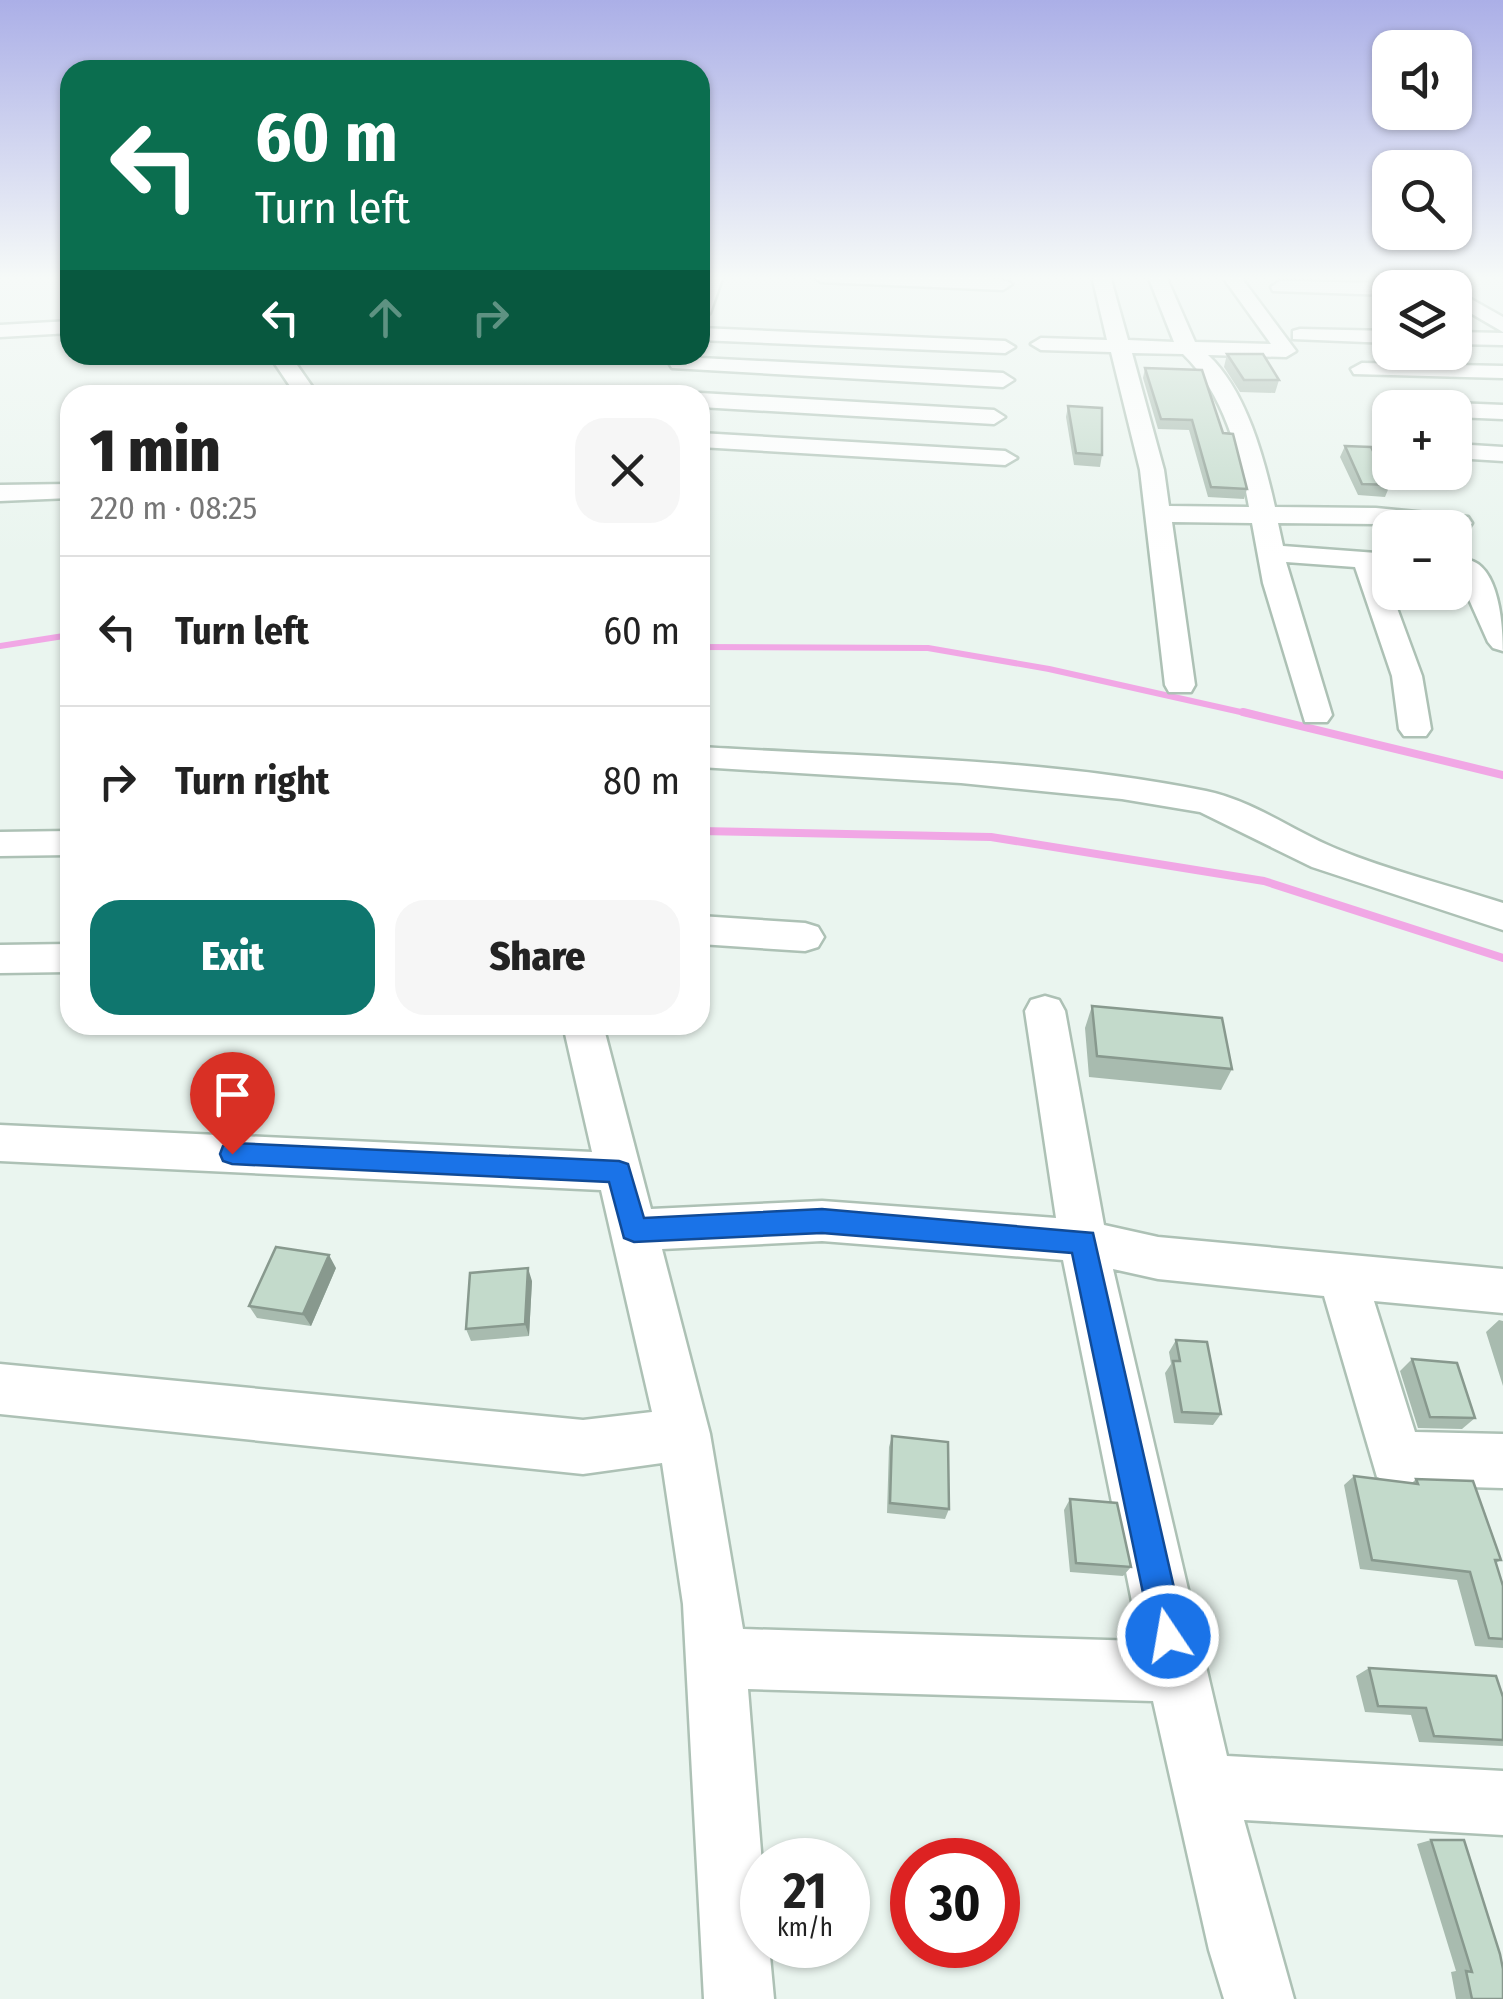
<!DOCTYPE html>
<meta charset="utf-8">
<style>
:root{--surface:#fff;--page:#f6f6f6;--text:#222;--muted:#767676;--line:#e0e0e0;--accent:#0f766e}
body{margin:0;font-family:"Fira Sans Condensed",sans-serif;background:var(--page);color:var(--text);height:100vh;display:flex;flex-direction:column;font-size:38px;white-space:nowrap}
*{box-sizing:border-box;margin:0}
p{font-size:32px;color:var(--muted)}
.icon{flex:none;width:55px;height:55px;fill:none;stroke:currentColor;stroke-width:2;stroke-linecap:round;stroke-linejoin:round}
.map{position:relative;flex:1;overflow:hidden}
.details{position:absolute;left:60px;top:385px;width:650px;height:650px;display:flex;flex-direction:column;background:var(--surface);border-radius:30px;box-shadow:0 2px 8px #0004}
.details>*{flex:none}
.top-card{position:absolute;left:60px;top:60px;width:650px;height:305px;border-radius:30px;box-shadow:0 2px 8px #0004;background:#0b6e4f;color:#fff;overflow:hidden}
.tools{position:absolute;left:1372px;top:30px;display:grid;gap:20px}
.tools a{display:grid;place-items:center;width:100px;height:100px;border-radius:20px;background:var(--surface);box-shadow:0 2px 8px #0004;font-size:50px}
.speed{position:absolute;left:740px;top:1838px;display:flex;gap:20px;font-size:50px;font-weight:700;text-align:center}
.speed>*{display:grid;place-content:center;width:130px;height:130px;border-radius:50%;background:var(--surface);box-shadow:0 2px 8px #0004;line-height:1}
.speed small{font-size:25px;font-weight:400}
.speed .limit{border:15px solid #d22;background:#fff;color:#111}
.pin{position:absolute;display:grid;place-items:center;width:85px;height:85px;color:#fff;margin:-102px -42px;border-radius:50% 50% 50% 0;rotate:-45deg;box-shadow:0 0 10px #0007}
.pin .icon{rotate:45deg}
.me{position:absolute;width:110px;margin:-55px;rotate:348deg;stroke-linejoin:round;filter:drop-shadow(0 0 8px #0008)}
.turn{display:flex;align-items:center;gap:35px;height:210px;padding:0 30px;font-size:45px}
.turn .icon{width:130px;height:130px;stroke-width:2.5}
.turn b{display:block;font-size:70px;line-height:85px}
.lanes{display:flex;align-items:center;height:95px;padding:0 30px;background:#0003;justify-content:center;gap:50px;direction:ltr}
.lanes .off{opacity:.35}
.round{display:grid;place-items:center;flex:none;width:105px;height:105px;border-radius:30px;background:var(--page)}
.head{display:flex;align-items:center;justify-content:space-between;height:170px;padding:0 30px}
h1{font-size:60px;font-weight:800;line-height:75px}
.cta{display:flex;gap:20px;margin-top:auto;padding:20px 30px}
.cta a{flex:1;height:115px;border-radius:30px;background:var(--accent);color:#fff;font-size:40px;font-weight:800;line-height:115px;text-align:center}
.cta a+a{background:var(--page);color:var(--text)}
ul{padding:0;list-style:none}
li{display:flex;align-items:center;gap:30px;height:150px;padding:0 30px;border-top:2px solid var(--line)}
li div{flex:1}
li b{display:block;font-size:38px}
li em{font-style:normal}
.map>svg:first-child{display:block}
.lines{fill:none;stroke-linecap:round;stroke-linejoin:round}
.stream-far1{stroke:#f1a7e5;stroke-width:6}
.stream{stroke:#f1a7e5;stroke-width:8}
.minor-casing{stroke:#adc1b5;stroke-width:5}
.minor{fill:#fff;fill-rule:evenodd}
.wall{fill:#a8bbaf}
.shaded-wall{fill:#88998e}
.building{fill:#c3dacb;stroke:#88998e;stroke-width:2.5}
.route{fill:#1a73e8;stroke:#114b97;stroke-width:2.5}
</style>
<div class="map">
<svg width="1503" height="1999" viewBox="0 0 1503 1999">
<rect width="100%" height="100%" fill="#eaf5ef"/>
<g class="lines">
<path class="stream-far1" d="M 0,646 L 70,635
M 700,647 L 928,648 L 1049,669 L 1254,715"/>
<path class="stream" d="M 1243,712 L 1503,775
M 700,831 L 991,837 L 1264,881 L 1503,958"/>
<defs>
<path id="minor" d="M 705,276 L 723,276 L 710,313 L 700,319 L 700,288 Z
M 812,276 C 844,276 995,269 1012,284 L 1003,290 L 821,282 Z
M 1092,276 L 1110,276 L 1128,340 L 1174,342 L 1148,276 L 1166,276 L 1195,342 L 1271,344 L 1222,276 L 1240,276 L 1296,351 L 1286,357 L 1208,355 C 1246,390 1264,458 1275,507 L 1376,508 L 1468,517 L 1472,523 L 1468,529 L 1459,531 L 1376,524 L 1278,523 L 1283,546 L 1390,554 L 1390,570 L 1383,570 L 1422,676 L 1431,729 L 1426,736 L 1404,736 L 1399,729 L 1392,676 L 1355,567 L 1286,562 L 1332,715 L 1327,722 L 1305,722 L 1263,583 L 1252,523 L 1172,522 L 1195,685 L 1191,692 L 1169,692 L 1165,685 L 1140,470 L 1111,352 L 1041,350 L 1031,344 L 1041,338 L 1107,340 ZM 1132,353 L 1183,354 C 1223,392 1240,454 1249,507 L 1169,506 L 1164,470 Z
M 1413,276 L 1435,276 L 1450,288 L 1427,288 Z
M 1280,281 L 1390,283 L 1398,288 L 1390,288 L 1390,295 L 1273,291 L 1271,287 Z
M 1455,290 L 1503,317 L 1503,332 L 1455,304 Z
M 70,321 L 70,333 L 0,337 L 0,325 Z
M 700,328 L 1005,341 L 1015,347 L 1005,353 L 700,340 Z
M 1300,329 L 1390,331 L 1390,343 L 1293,339 L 1293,331 Z
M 1455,332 L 1503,333 L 1503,345 L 1455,344 Z
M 269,355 L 290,355 L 318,395 L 296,395 Z
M 680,357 L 1003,373 L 1014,380 L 1003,387 L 672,368 L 669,363 Z
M 1362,363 L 1503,366 L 1503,378 L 1354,374 L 1351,369 Z
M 700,393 L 994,410 L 1005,417 L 994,424 L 700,407 L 700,395 L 693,395 Z
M 1455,403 L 1503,405 L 1503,419 L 1455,417 L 1455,408 L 1445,408 Z
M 700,433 L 1005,451 L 1017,458 L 1005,465 L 700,447 Z
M 1455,444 L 1503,447 L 1503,461 L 1455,458 Z
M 70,484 L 70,498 L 0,501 L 0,485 Z
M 1469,560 C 1499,567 1503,625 1503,651 L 1493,648 L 1488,642 L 1455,568 Z
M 700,747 C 865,757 1044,758 1206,791 C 1254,801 1293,831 1337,849 C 1390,871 1448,885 1503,903 L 1503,930 L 1312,867 L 1200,812 L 1122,799 L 961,783 L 700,767 Z
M 70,831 L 70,855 L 0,856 L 0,832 Z
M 700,916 L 805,923 L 818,927 L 824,937 L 818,947 L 805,951 L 700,944 Z
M 70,944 L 70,972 L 0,973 L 0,945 Z
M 1045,996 L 1059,1000 L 1065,1011 L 1104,1225 L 1158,1237 L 1503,1269 L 1503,1313 L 1374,1301 L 1415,1432 L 1503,1434 L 1503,1488 L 1396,1485 L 1377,1477 L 1324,1296 L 1158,1279 L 1113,1269 L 1227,1756 L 1503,1771 L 1503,1835 L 1244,1820 L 1294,1999 L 1224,1999 L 1209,1950 L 1153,1701 L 748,1689 L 762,1864 L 762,1945 L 769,1945 L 774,1999 L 704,1999 L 683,1604 L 662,1463 L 583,1474 L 0,1414 L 0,1364 L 583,1420 L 652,1412 L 601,1190 L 0,1161 L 0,1125 L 592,1152 L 563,1025 L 603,1025 L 651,1209 L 822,1201 L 1056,1218 L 1025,1011 L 1031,1000 ZM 822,1241 L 1063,1260 L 1140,1641 L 743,1629 L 710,1434 L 662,1249 Z"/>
</defs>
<use href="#minor" class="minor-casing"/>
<use href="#minor" class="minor"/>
</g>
<path class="wall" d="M 1227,354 L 1279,380 L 1275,393 L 1240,392 L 1224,367 Z
M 1145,368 L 1223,433 L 1247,489 L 1244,499 L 1208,497 L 1189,430 L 1158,429 L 1143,378 Z
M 1068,406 L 1102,455 L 1100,467 L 1074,465 L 1066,417 Z
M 1345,446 L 1390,485 L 1385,497 L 1358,495 L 1340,457 Z
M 1092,1006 L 1232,1069 L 1221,1090 L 1089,1077 L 1085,1028 Z
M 336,1268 L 311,1326 L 257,1318 L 249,1306 Z
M 532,1281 L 529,1336 L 471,1341 L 466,1329 Z
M 1499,1320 L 1503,1321 L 1503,1386 L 1486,1332 Z
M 1176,1340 L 1221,1414 L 1213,1425 L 1174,1423 L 1165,1373 L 1171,1364 L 1169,1352 Z
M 1412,1359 L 1475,1418 L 1462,1429 L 1418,1428 L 1400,1371 Z
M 892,1436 L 949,1509 L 945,1519 L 887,1513 L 889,1447 Z
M 1354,1476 L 1412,1483 L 1416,1479 L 1501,1560 L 1496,1563 L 1503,1586 L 1503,1648 L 1475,1646 L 1457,1580 L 1360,1569 L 1344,1485 Z
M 1070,1499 L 1131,1567 L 1123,1576 L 1070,1572 L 1064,1510 Z
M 1369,1668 L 1503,1697 L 1503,1746 L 1419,1742 L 1411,1715 L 1365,1712 L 1356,1676 Z
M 1431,1840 L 1503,1999 L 1456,1999 L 1451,1972 L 1456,1971 L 1417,1844 Z"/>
<path class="shaded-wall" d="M 329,1255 L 336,1268 L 311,1326 L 303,1314 Z
M 528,1268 L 532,1281 L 529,1336 L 525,1324 Z"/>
<path class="building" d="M 1227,354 L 1263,354 L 1279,380 L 1244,380 Z
M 1145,368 L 1202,370 L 1223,433 L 1233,434 L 1247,489 L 1211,487 L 1192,420 L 1161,419 Z
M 1068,406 L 1102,408 L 1102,455 L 1076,453 Z
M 1345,446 L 1371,447 L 1390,485 L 1362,484 Z
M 1092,1006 L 1222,1018 L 1232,1069 L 1097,1056 Z
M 276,1247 L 329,1255 L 303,1314 L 249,1306 Z
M 528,1268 L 525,1324 L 466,1329 L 470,1273 Z
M 1176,1340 L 1207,1342 L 1221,1414 L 1182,1412 L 1173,1361 L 1180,1361 Z
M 1412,1359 L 1457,1363 L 1475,1418 L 1430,1417 Z
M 892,1436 L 948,1442 L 949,1509 L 890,1503 Z
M 1354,1476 L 1418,1484 L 1416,1479 L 1473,1481 L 1501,1560 L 1495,1560 L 1503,1586 L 1503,1639 L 1489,1638 L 1470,1572 L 1372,1560 Z
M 1070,1499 L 1117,1503 L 1131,1567 L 1076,1563 Z
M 1369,1668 L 1496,1676 L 1503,1697 L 1503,1740 L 1434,1736 L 1426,1708 L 1378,1706 Z
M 1431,1840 L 1464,1840 L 1500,1954 L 1503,1969 L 1503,1999 L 1472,1999 L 1466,1971 L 1472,1972 Z"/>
<linearGradient id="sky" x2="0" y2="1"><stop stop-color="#abafe7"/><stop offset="0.5" stop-color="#f6faf8"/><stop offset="1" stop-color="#f6faf8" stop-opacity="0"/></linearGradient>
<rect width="1503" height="556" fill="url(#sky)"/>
<path class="route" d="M 232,1143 L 619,1161 L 628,1164 L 644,1218 L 822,1209 L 1093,1233 L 1185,1636 L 1180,1648 L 1168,1653 L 1157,1648 L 1152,1636 L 1072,1253 L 822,1233 L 634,1242 L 624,1238 L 609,1182 L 232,1164 L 223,1161 L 220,1154 L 223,1146 Z"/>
</svg>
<div class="tools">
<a><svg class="icon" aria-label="sound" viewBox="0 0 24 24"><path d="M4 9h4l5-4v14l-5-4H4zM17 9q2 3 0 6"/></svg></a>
<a><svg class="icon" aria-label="search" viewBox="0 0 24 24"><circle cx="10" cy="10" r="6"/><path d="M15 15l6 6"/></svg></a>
<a><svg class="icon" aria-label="layers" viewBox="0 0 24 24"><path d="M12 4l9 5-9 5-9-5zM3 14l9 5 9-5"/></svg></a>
<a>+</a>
<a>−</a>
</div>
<div class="speed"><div>21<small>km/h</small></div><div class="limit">30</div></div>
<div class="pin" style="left:232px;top:1154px;background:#d93025"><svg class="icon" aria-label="arrive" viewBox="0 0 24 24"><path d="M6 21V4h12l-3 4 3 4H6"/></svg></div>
<svg class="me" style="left:1168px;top:1636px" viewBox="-20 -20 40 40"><circle r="17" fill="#1a73e8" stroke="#fff" stroke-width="3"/><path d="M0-11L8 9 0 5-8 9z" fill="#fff"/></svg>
<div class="top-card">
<div class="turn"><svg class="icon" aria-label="left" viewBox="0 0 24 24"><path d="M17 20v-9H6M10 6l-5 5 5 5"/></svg><div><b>60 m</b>Turn left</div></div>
<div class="lanes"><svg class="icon" aria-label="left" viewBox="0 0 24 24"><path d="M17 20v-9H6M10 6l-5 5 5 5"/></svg><svg class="icon off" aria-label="ahead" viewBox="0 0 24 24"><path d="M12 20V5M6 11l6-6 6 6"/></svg><svg class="icon off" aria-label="right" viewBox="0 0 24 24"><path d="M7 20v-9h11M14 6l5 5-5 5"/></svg></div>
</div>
<section class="details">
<div class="head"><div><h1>1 min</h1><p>220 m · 08:25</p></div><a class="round"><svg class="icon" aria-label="close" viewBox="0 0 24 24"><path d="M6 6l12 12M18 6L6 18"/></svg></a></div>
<ul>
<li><svg class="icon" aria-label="left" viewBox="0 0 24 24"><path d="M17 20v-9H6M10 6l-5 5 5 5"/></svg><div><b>Turn left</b></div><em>60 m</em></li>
<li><svg class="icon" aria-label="right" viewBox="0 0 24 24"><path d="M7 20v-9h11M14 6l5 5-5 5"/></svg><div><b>Turn right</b></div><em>80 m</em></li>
</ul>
<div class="cta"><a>Exit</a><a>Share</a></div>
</section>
</div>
